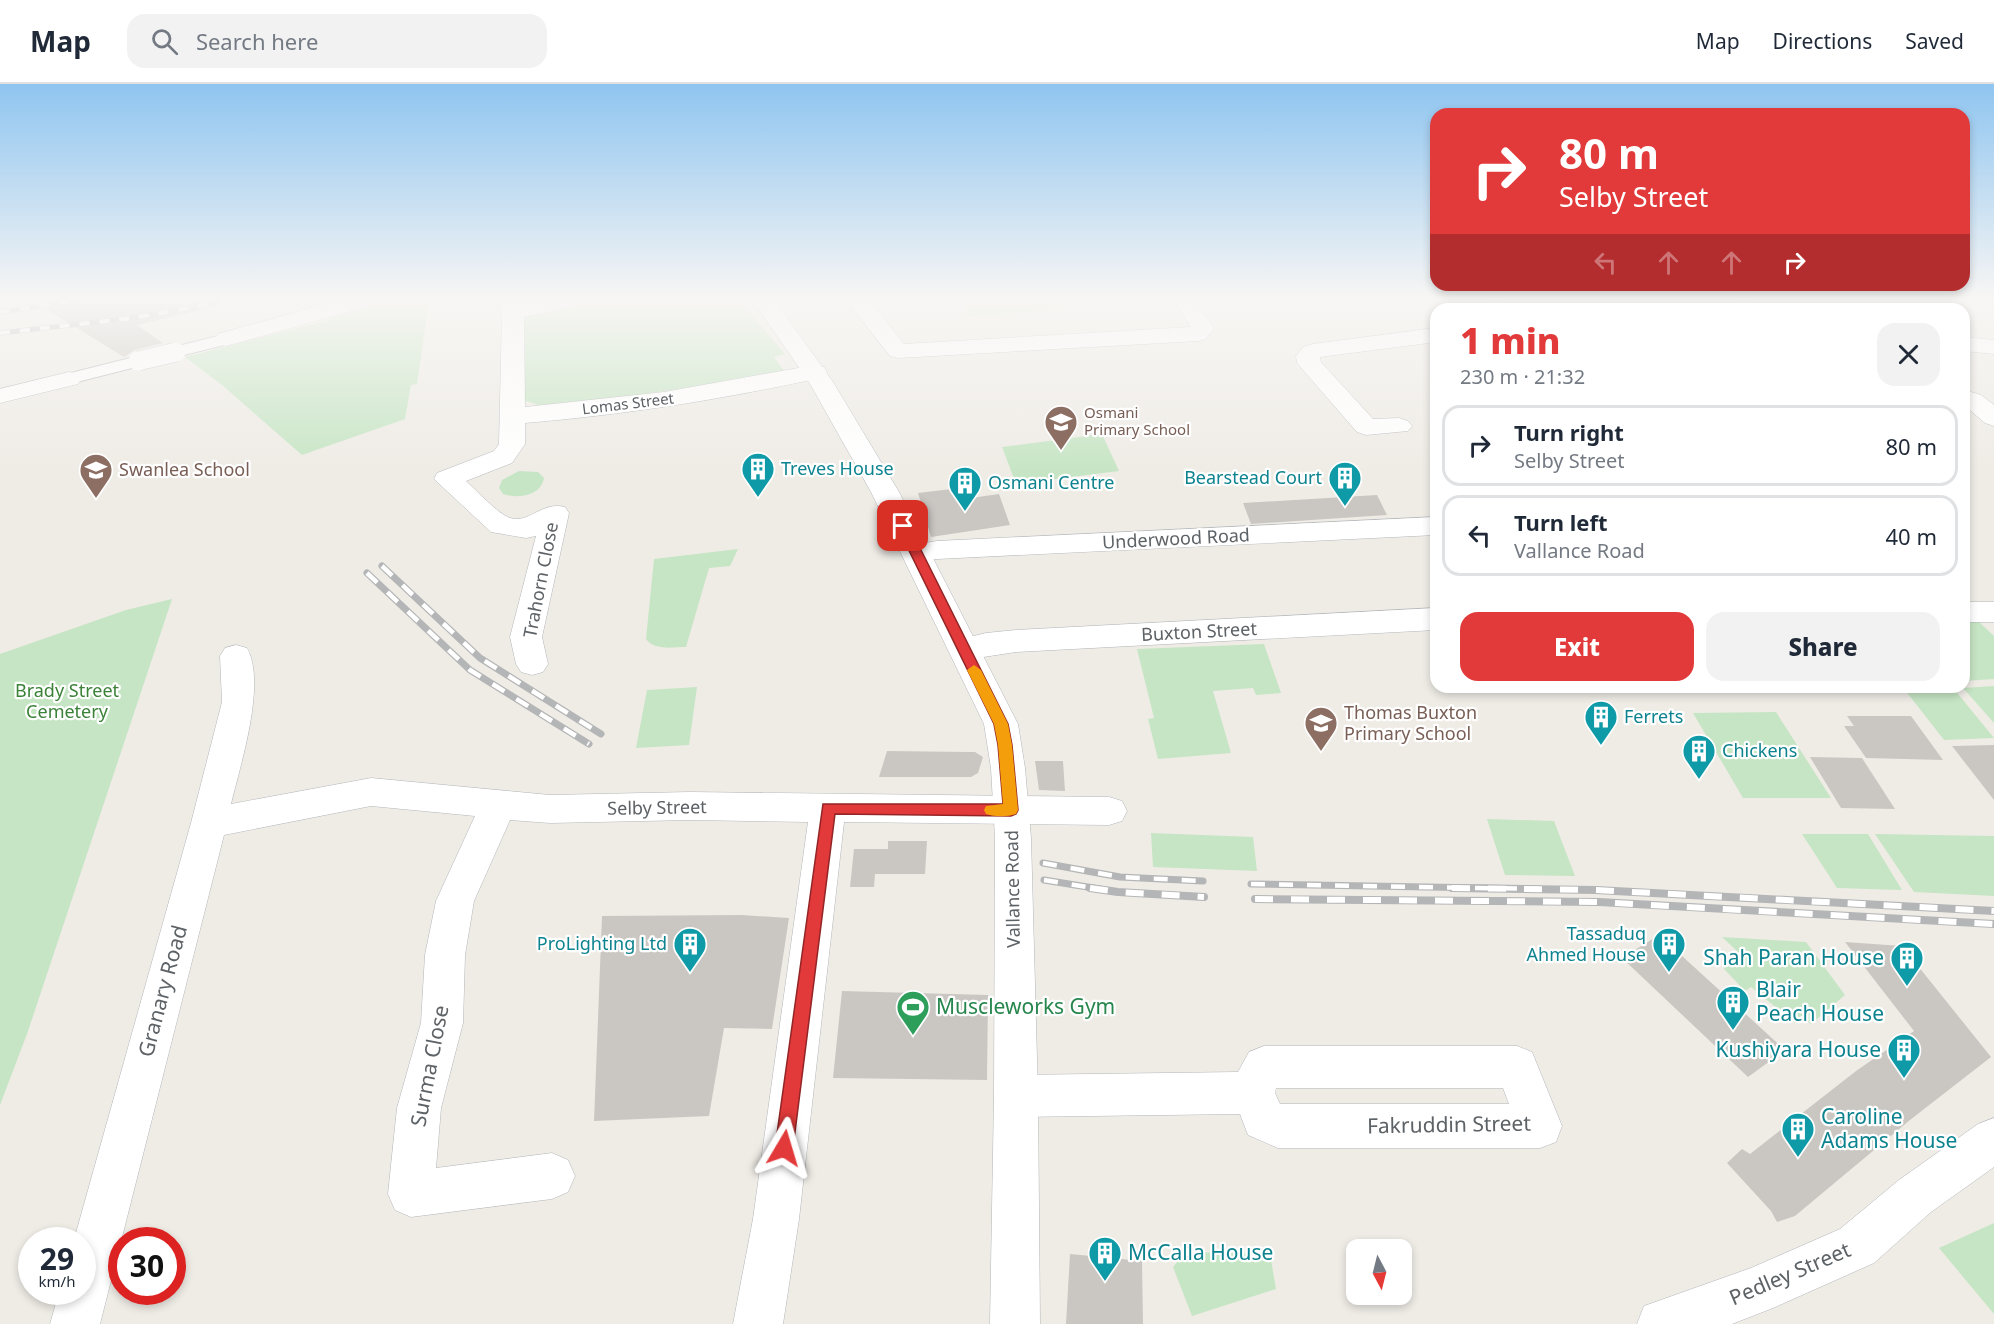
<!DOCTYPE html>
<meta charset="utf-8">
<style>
:root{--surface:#fff;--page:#f2f2f3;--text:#1f2937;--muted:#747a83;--line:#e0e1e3;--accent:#e2393a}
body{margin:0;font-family:"Noto Sans",sans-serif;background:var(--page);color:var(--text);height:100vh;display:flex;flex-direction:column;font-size:22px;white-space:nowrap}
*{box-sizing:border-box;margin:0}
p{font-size:20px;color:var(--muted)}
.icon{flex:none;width:33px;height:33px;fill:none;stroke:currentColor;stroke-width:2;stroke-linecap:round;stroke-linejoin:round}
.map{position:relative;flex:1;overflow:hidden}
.panel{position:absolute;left:1430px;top:219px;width:540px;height:390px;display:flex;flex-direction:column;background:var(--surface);border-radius:18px;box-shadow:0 3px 9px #0003}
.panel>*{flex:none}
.guide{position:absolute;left:1430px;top:24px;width:540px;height:183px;border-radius:18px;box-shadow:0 3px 9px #0003;background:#e2393a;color:#fff;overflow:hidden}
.needle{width:39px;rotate:173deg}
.fabs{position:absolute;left:1346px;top:1155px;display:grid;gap:12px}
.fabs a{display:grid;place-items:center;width:66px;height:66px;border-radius:12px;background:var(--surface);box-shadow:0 3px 9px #0003;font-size:30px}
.speed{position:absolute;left:18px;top:1143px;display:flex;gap:12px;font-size:30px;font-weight:700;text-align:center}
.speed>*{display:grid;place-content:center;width:78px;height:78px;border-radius:50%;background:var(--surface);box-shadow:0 3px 9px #0003;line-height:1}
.speed small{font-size:15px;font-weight:400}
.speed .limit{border:9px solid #d22;background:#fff;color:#111}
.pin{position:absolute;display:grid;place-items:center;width:51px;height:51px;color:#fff;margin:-26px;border-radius:12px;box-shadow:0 3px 9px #0006}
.me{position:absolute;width:66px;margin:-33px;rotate:7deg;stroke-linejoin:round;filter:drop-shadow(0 0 4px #0008)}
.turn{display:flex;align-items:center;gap:21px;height:126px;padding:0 30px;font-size:27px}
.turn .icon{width:78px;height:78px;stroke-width:2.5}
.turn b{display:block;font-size:42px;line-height:51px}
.lanes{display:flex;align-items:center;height:57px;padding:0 30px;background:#0003;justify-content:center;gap:30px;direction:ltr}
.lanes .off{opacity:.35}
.round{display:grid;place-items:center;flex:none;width:63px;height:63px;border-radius:18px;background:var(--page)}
.overview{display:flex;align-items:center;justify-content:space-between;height:102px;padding:0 30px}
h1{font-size:36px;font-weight:800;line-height:45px;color:var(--accent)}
.button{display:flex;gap:12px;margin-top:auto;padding:12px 30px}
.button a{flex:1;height:69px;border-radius:18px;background:var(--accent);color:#fff;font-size:24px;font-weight:800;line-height:69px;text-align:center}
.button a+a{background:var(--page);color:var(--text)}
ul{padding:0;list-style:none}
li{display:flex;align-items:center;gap:18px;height:81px;margin:0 12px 9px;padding:0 18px;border:3px solid var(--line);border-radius:18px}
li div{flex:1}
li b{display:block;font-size:22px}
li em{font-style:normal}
header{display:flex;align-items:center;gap:36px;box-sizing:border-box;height:84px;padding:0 30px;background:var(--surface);border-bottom:2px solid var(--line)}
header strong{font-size:28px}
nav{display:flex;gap:33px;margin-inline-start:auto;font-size:21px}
.search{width:420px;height:54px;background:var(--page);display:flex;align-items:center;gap:15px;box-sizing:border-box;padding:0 21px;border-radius:18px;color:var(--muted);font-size:22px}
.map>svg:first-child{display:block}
.green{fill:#c6e5c4}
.building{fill:#cac7c3}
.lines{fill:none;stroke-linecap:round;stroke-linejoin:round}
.pedestrian-casing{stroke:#b3b6ba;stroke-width:2}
.minor-casing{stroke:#b3b6ba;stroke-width:1}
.secondary-casing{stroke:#b2b6ba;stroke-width:1}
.pedestrian{fill:#fff;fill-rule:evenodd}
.minor{fill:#fff;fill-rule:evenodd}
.secondary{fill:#fff;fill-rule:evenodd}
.rail-far2-casing{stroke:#b4b5b6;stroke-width:5}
.rail-far1-casing{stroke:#b4b5b6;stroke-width:7}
.rail-casing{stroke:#b4b5b6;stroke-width:8}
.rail-far2{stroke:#fff;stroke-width:4;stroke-dasharray:10;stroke-linecap:butt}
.rail-far1{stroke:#fff;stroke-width:4.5;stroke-dasharray:14;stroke-linecap:butt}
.rail{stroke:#fff;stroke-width:6;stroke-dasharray:18;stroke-linecap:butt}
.pedestrian-bridge-casing{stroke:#b3b6ba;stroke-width:20;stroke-linecap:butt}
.pedestrian-bridge{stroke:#fff;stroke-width:19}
.route{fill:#e2393a;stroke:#932526;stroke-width:1.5}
.slow{fill:#f59e0b}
.labels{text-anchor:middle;stroke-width:4.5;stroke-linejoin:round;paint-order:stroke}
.far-street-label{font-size:15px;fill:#5d6266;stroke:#fff}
.far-education-label{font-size:15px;fill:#785e54;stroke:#fff;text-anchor:start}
.culture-label{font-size:18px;fill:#0d838f;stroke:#fff;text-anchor:start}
.education-label{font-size:18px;fill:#785e54;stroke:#fff;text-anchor:start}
.street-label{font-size:18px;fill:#5d6266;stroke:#fff}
.park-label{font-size:18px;fill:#3b8238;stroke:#fff}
.near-culture-label{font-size:21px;fill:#0d838f;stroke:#fff;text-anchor:start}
.near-street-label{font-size:21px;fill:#5d6266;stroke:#fff}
.near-leisure-label{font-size:21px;fill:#27864d;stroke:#fff;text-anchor:start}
</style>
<header>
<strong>Map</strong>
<div class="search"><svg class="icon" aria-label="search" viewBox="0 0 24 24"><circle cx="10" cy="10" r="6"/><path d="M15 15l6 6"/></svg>Search here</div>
<nav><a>Map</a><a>Directions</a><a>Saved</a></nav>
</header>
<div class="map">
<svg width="1994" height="1240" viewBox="0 0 1994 1240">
<rect width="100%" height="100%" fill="#efece6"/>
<path class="green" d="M 385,217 L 429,217 L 417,300 L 411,301 L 405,335 L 302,371 L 222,301 L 185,273 L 317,239 Z
M 575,217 L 740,217 L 785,270 L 774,273 L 785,288 L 601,317 L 539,321 L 516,314 L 515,231 Z
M 964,217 L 1060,217 L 1062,226 L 967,232 Z
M 1102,350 L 1119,387 L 1016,400 L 1002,363 Z
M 519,387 L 538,388 L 544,394 C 541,412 518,415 503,410 L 499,404 L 502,396 Z
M 738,465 L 730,482 L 709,484 L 686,563 C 673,563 655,567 646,555 L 654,475 Z
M 172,515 L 27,950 L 0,1021 L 0,570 L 126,526 Z
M 1964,536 L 1977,536 L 1994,552 L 1994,595 L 1964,597 Z
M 1264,560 L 1281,609 L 1256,611 L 1253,604 L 1213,607 L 1231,669 L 1158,675 L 1148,635 L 1154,634 L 1137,565 Z
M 1994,602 L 1994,639 L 1963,604 Z
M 697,603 L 689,661 L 636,664 L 647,606 Z
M 1954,605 L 1994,654 L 1944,656 L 1905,606 Z
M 1776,628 L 1831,714 L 1743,714 L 1693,629 Z
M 1487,735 L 1554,737 L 1575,792 L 1505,791 Z
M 1151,749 L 1253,753 L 1257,787 L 1153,783 Z
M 1802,750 L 1868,750 L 1902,806 L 1837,804 Z
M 1875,750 L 1994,752 L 1994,812 L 1914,808 Z
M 1722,853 L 1806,858 L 1845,911 L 1811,940 L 1802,933 L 1795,939 L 1751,903 L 1745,907 L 1724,885 L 1726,876 L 1738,868 Z
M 1994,1139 L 1994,1230 L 1939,1164 Z
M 1186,1168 L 1270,1170 L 1276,1205 L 1192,1232 L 1173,1183 Z"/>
<path class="building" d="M 33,217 L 200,217 L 201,226 L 137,241 L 163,259 L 135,266 L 124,273 Z
M 960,404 L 964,415 L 999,410 L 1010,441 L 931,453 L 918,409 Z
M 1377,411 L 1387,431 L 1251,440 L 1243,419 Z
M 1847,632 L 1911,632 L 1943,676 L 1866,674 L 1844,642 L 1854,642 Z
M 1994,661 L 1994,716 L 1952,662 Z
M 887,667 L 968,668 L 975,668 L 983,673 L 978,689 L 971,693 L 879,693 Z
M 1810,673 L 1862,674 L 1895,725 L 1841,724 Z
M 1035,677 L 1063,677 L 1065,707 L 1039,706 Z
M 888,757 L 927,757 L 925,790 L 875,790 L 874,803 L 850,803 L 854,765 L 888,765 Z
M 741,831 L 789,834 L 772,945 L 724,944 L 709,1032 L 594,1037 L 602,832 Z
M 1659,851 L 1716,903 L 1785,966 L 1748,993 L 1622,874 Z
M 1845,858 L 1902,862 L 1991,973 L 1910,1036 L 1795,1132 L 1777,1138 L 1771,1127 L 1727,1079 L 1742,1065 L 1750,1070 L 1856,987 L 1914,947 Z
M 842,907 L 988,911 L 987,996 L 833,994 Z
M 1070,1170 L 1142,1177 L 1143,1240 L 1066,1240 Z"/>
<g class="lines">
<defs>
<path id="pedestrian" d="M 226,250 L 232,251 L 234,255 L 232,259 L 176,273 L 170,272 L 167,268 L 170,264 Z
M 138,272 L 144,273 L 147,277 L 144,281 L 69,300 L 63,299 L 60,295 L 63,291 Z"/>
<path id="minor" d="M 336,217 L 372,217 L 369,222 L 226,262 L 218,260 L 214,255 L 218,250 Z
M 499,217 L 521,217 L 522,220 L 537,217 L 578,217 L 575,222 L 524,233 L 525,323 L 664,308 L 815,281 L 824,283 L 827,288 L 824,293 L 815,295 C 719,316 623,331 525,339 L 525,360 L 512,379 L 466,397 C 476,406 498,430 510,434 C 529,440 542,417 565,423 L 569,429 L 542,553 L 548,580 L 543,588 L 532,591 L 521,588 L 516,580 L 510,553 L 536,452 L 526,454 L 491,448 L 434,395 L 437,389 L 494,367 L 499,360 L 502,229 Z
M 847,217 L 870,217 L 904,260 L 1191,243 L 1174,217 L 1196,217 L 1214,244 L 1206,255 L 1198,257 L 898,274 L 890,272 Z
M 1485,217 L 1510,217 L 1517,225 L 1492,225 Z
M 1731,217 L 1755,217 L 1761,225 L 1737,225 Z
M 1436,244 L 1436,258 L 1320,273 L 1321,278 L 1373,335 L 1399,334 L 1408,337 L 1412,342 L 1408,347 L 1366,351 L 1357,348 L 1297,279 L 1296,272 L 1303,263 L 1313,260 Z
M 1964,253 L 1994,256 L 1994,270 L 1964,267 Z
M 69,288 L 78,290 L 81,295 L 78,300 L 0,319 L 0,305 Z
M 1964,306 L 1981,311 L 1994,321 L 1994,342 L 1985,339 L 1964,321 Z
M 1436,433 L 1436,451 L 937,475 L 916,478 L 906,476 L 902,469 L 906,462 L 937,457 Z
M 1964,518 L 1994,518 L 1994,538 L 1964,538 Z
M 1436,524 L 1436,546 L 1016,568 L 964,576 L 953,573 L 948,565 L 953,557 L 986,549 L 1016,546 Z
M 236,561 L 247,564 C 267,599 240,682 231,720 L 371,694 L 550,711 L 690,708 L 1109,713 L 1122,717 L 1127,727 L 1122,737 L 1109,741 L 844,738 L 799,1135 L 783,1240 L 733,1240 L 753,1135 L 808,738 L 690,736 L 550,739 L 510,736 L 474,817 L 465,871 L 463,939 L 441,1024 L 436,1084 L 552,1069 L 568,1076 L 575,1092 L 568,1108 L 552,1115 L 411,1133 L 395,1126 L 388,1110 L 397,1024 L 421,939 L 425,871 L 436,817 L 475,732 L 371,722 L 224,751 L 100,1240 L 50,1240 L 59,1208 L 82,1208 L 82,1156 L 74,1156 L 191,739 L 222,618 L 220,572 L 225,564 Z
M 1264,962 L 1517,962 L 1532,968 L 1562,1042 L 1556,1058 L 1540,1064 L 1278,1064 L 1248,1051 L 1240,1030 L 1016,1033 L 1001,1027 L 994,1012 L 1001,997 L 1016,991 L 1238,988 L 1249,968 ZM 1276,1004 L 1503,1004 L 1509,1020 L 1280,1020 L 1275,1009 Z
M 1994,1034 L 1994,1083 L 1931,1128 L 1874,1179 L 1773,1224 L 1732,1240 L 1637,1240 L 1644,1222 L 1751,1184 L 1840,1145 L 1899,1096 L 1978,1040 Z"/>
<path id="secondary" d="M 753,217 L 775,217 L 833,298 L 899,408 L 1018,640 L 1025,684 L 1031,754 L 1038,1012 L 1040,1240 L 990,1240 L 994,1012 L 995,754 L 991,684 L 984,640 L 871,408 L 809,298 Z"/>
</defs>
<use href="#pedestrian" class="pedestrian-casing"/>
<use href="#minor" class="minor-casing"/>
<use href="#secondary" class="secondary-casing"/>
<use href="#pedestrian" class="pedestrian"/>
<use href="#minor" class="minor"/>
<use href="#secondary" class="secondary"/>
<defs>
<path id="rail-far2" d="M 0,228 L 75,217
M 0,249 L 133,234 L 226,217"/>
<path id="rail-far1" d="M 382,482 L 480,574 L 601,650
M 367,489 L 470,586 L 589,660
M 1043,779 L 1120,793 L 1203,797
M 1044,796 L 1100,805
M 1251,800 L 1539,805"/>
<path id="rail" d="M 1090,804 L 1118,808 L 1204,813
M 1452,804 L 1596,806 L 1994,827
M 1255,815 L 1599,818 L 1994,840"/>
</defs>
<use href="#rail-far2" class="rail-far2-casing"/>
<use href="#rail-far1" class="rail-far1-casing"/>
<use href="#rail" class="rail-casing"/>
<use href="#rail-far2" class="rail-far2"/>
<use href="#rail-far1" class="rail-far1"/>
<use href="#rail" class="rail"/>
<defs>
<path id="pedestrian-bridge" d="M 138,277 L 176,268"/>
</defs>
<use href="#pedestrian-bridge" class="pedestrian-bridge-casing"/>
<use href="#pedestrian-bridge" class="pedestrian-bridge"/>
</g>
<linearGradient id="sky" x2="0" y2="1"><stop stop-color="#8fc5f0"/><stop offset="0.55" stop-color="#f8f6f4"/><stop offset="1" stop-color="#f8f6f4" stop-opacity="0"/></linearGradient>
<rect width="1994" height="391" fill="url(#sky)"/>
<path class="route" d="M 903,439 L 909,442 L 1008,640 L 1012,661 L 1018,726 L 1016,730 L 1011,732 L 835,730 L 793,1064 L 791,1071 L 784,1073 L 777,1071 L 775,1064 L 823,720 L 1003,720 L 998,661 L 994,640 L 897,442 Z"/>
<path class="slow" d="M 974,581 L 981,586 L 1008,640 L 1012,661 L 1018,726 L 1016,730 C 1007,733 995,733 986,730 L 984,726 L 986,722 L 1003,720 L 998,661 L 994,640 L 967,586 Z"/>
<defs>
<symbol id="school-pin" viewBox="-11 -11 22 30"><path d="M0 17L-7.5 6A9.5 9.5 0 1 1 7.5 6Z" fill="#8d6e63" stroke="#fff"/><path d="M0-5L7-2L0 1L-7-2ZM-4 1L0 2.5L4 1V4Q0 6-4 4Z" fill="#fff"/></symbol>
<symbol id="building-pin" viewBox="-11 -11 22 30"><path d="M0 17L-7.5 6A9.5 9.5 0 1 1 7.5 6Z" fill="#0f9aa8" stroke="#fff"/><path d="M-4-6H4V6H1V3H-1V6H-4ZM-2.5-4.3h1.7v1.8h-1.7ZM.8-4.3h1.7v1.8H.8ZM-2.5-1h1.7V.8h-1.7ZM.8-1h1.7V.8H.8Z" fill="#fff"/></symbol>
<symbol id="stadium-pin" viewBox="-11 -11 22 30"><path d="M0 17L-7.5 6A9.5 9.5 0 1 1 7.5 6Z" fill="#2e9e5b" stroke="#fff"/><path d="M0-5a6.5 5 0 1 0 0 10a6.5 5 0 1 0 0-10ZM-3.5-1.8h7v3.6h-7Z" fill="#fff"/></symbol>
</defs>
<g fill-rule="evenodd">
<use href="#school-pin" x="1042" y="319" width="38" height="52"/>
<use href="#building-pin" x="739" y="366" width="38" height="52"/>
<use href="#school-pin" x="77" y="367" width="38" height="52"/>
<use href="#building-pin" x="1326" y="375" width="38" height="52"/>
<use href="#building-pin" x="946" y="380" width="38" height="52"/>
<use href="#building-pin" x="1582" y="614" width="38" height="52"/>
<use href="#school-pin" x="1302" y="620" width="38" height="52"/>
<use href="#building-pin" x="1680" y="648" width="38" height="52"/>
<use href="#building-pin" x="671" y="841" width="38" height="52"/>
<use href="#building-pin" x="1650" y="841" width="38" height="52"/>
<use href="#building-pin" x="1888" y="855" width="38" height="52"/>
<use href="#building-pin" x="1714" y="899" width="38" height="52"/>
<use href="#stadium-pin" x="894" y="904" width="38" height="52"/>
<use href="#building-pin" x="1885" y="947" width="38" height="52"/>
<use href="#building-pin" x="1779" y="1026" width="38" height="52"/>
<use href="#building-pin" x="1086" y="1150" width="38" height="52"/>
</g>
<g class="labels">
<g class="far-street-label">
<text transform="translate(628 320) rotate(-7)" y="5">Lomas Street</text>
</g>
<g class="far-education-label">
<text x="1084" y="334">Osmani<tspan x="1084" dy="17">Primary School</tspan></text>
</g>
<g class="culture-label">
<text x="781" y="391">Treves House</text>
<text x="1322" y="400" text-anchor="end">Bearstead Court</text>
<text x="988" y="405">Osmani Centre</text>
<text x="1624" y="639">Ferrets</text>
<text x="1722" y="673">Chickens</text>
<text x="1646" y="856" text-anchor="end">Tassaduq<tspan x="1646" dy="21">Ahmed House</tspan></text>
<text x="667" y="866" text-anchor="end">ProLighting Ltd</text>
</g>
<g class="education-label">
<text x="119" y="392">Swanlea School</text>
<text x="1344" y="635">Thomas Buxton<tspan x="1344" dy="21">Primary School</tspan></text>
</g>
<g class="street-label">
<text transform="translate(1176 455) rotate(-3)" y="6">Underwood Road</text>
<text transform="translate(541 496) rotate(-79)" y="6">Trahorn Close</text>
<text transform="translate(1199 548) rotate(-3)" y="6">Buxton Street</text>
<text transform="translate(657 724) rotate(-1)" y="6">Selby Street</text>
<text transform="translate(1013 805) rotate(-91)" y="6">Vallance Road</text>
</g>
<g class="park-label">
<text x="67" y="613">Brady Street<tspan x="67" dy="21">Cemetery</tspan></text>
</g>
<g class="near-culture-label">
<text x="1884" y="881" text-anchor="end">Shah Paran House</text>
<text x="1756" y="913">Blair<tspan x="1756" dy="24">Peach House</tspan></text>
<text x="1881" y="973" text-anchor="end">Kushiyara House</text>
<text x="1821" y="1040">Caroline<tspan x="1821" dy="24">Adams House</tspan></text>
<text x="1128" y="1176">McCalla House</text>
</g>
<g class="near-street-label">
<text transform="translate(163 907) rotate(-75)" y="7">Granary Road</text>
<text transform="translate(430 982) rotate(-79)" y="7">Surma Close</text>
<text transform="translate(1449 1041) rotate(-1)" y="7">Fakruddin Street</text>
<text transform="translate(1790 1190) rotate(-23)" y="7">Pedley Street</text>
</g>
<g class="near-leisure-label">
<text x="936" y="930">Muscleworks Gym</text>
</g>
</g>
</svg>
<div class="fabs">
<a><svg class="needle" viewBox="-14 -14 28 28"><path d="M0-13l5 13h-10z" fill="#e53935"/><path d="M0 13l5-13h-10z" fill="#747a83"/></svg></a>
</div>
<div class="speed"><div>29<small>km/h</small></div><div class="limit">30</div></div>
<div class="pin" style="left:903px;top:442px;background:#d93025"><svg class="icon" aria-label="arrive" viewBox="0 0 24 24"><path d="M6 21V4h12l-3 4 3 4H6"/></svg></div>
<svg class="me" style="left:784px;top:1064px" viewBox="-20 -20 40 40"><path d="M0-17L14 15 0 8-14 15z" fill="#e2393a" stroke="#fff" stroke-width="4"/></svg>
<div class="guide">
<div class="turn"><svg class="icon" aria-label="right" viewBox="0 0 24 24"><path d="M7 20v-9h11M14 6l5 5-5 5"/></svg><div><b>80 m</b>Selby Street</div></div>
<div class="lanes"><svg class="icon off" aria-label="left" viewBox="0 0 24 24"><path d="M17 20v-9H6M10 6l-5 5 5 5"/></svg><svg class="icon off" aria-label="ahead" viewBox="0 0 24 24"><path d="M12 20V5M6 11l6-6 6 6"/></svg><svg class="icon off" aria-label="ahead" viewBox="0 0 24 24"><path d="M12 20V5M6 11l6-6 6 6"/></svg><svg class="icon" aria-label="right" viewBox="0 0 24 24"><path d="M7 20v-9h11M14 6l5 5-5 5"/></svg></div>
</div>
<section class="panel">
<div class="overview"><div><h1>1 min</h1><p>230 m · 21:32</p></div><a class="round"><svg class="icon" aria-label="close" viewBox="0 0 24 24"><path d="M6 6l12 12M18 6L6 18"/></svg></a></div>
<ul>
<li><svg class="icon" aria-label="right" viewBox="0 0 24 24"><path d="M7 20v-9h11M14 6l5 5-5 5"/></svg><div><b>Turn right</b><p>Selby Street</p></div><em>80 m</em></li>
<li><svg class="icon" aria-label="left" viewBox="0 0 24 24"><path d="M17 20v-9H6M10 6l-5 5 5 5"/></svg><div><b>Turn left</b><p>Vallance Road</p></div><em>40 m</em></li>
</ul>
<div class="button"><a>Exit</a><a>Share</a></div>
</section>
</div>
